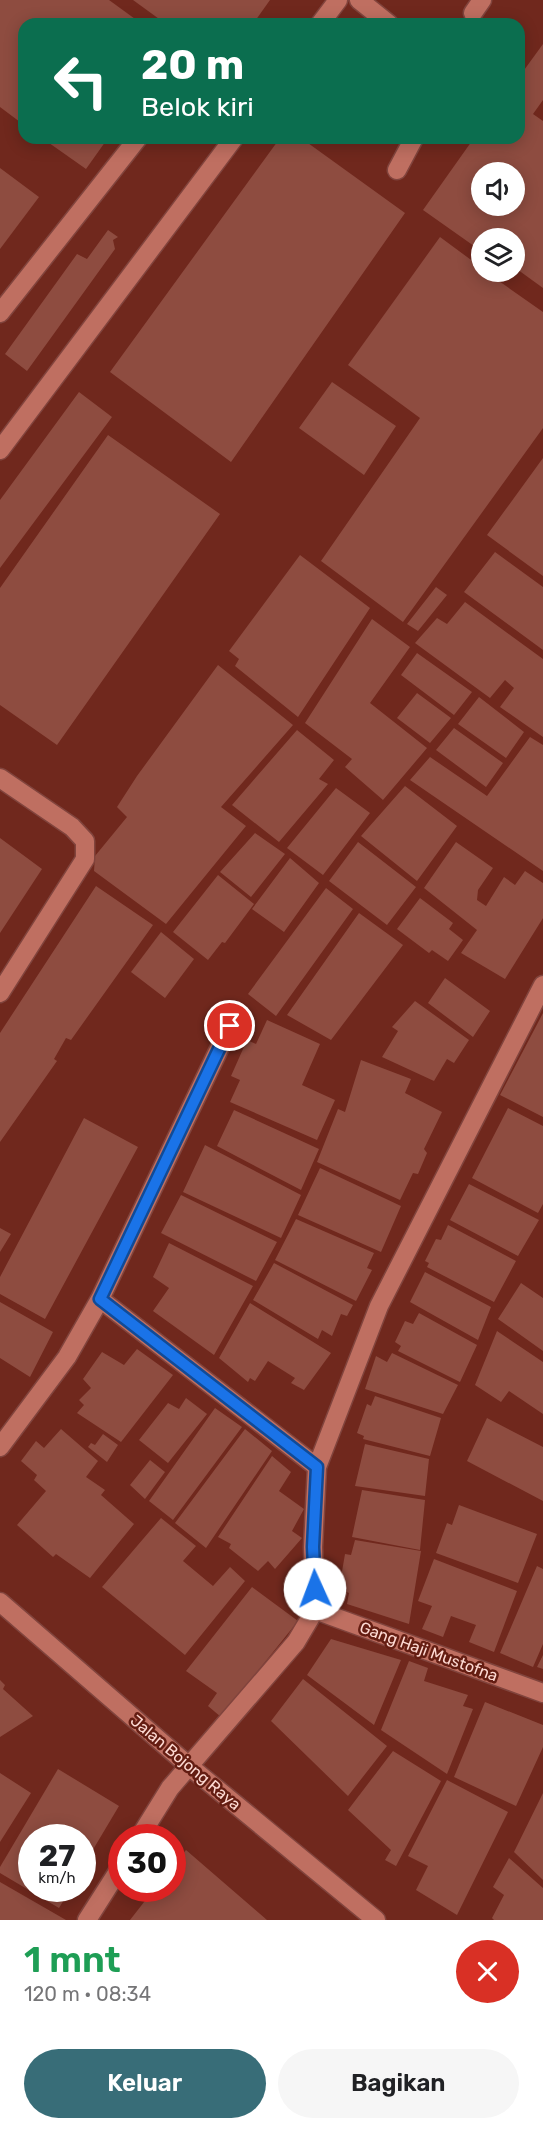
<!DOCTYPE html>
<html lang="id">
<meta charset="utf-8">
<style>
:root{--surface:#fff;--page:#f6f6f6;--text:#202124;--muted:#757577;--accent:#386d78}
body{margin:0;font-family:Rubik,sans-serif;background:var(--page);color:var(--text);height:100vh;display:flex;flex-direction:column;font-size:22px;white-space:nowrap}
*{box-sizing:border-box;margin:0}
p{font-size:20px;color:var(--muted)}
.icon{flex:none;width:33px;height:33px;fill:none;stroke:currentColor;stroke-width:2;stroke-linecap:round;stroke-linejoin:round}
.map{position:relative;height:1920px;overflow:hidden}
.details{display:flex;flex-direction:column;background:var(--surface);flex:1}
.details>*{flex:none}
.top-card{position:absolute;left:18px;top:18px;width:507px;height:126px;border-radius:18px;box-shadow:0 3px 15px #0003;background:#0b6e4f;color:#fff;overflow:hidden}
.tools{position:absolute;left:471px;top:162px;display:grid;gap:12px}
.tools a{display:grid;place-items:center;width:54px;height:54px;border-radius:50%;background:var(--surface);box-shadow:0 3px 15px #0003;font-size:30px}
.speed{position:absolute;left:18px;top:1824px;display:flex;gap:12px;font-size:30px;font-weight:700;text-align:center}
.speed>*{display:grid;place-content:center;width:78px;height:78px;border-radius:50%;background:var(--surface);box-shadow:0 3px 15px #0003;line-height:1}
.speed small{font-size:15px;font-weight:400}
.speed .limit{border:9px solid #d22;background:#fff;color:#111}
.pin{position:absolute;display:grid;place-items:center;width:51px;height:51px;color:#fff;margin:-26px;border:3px solid #fff;border-radius:50%;box-shadow:0 2px 6px #0007}
.me{position:absolute;width:66px;margin:-33px;rotate:358deg;stroke-linejoin:round;filter:drop-shadow(0 0 4px #0008)}
.turn{display:flex;align-items:center;gap:21px;height:126px;padding:0 24px;font-size:27px}
.turn .icon{width:78px;height:78px;stroke-width:2.5}
.turn b{display:block;font-size:42px;line-height:51px}
.round{display:grid;place-items:center;flex:none;width:63px;height:63px;border-radius:32px;background:var(--page)}
.head{display:flex;align-items:center;justify-content:space-between;height:102px;padding:0 24px}
h1{font-size:36px;font-weight:600;line-height:45px;color:#1e9e55}
.action{display:flex;gap:12px;margin-top:auto;padding:12px 24px}
.action a{flex:1;height:69px;border-radius:36px;background:var(--accent);color:#fff;font-size:24px;font-weight:600;line-height:69px;text-align:center}
.action a+a{background:var(--page);color:var(--text)}
.map>svg:first-child{display:block}
.building{fill:#8e4c40;fill-rule:evenodd}
.lines{fill:none;stroke-linecap:round;stroke-linejoin:round}
.minor-casing{stroke:#81443d;stroke-width:21}
.minor{stroke:#bf6f61;stroke-width:18}
.route-casing{stroke:#114b97;stroke-width:15}
.route{stroke:#1a73e8;stroke-width:10}
.labels{text-anchor:middle;stroke-width:5;stroke-linejoin:round;paint-order:stroke}
.street-label{font-size:16px;fill:#fedad3;stroke:#641d12}
</style>
<div class="map">
<svg width="543" height="1920" viewBox="0 0 543 1920">
<rect width="100%" height="100%" fill="#70281d"/>
<path class="building" d="M 0,0 L 109,0 L 142,24 L 24,24 L 24,125 L 0,107 Z
M 133,0 L 270,0 L 253,24 L 166,24 Z
M 543,44 L 543,100 L 533,114 L 543,121 L 543,288 L 514,267 L 514,238 L 482,238 L 482,242 L 479,241 L 474,246 L 423,210 L 474,138 L 519,138 L 519,77 ZM 482,172 L 514,172 L 514,206 L 482,206 Z
M 42,138 L 108,138 L 86,169 Z
M 280,138 L 301,138 L 405,213 L 231,462 L 110,372 Z
M 0,168 L 39,197 L 0,249 Z
M 108,230 L 118,237 L 113,240 L 115,249 L 27,371 L 5,354 L 77,254 L 87,259 Z
M 440,237 L 482,268 L 482,272 L 486,272 L 543,312 L 543,428 L 403,622 L 321,561 L 420,418 L 348,365 Z
M 332,382 L 396,426 L 364,475 L 299,428 Z
M 79,392 L 112,417 L 0,568 L 0,500 Z
M 108,435 L 220,514 L 57,745 L 0,705 L 0,588 Z
M 543,458 L 543,576 L 487,535 Z
M 495,552 L 543,587 L 543,650 L 464,592 Z
M 300,555 L 370,608 L 298,717 L 235,666 L 239,659 L 229,651 Z
M 436,587 L 447,595 L 418,631 L 407,624 Z
M 465,602 L 543,659 L 543,737 L 500,707 L 514,688 L 505,680 L 490,698 L 415,643 L 437,618 L 447,624 Z
M 372,619 L 410,647 L 370,703 L 427,748 L 383,800 L 345,767 L 352,759 L 305,723 Z
M 417,653 L 472,692 L 454,715 L 401,675 Z
M 218,665 L 293,725 L 221,807 L 246,826 L 166,924 L 94,871 L 95,856 L 127,817 L 117,807 L 137,776 Z
M 417,693 L 451,718 L 430,743 L 397,718 Z
M 479,697 L 524,732 L 506,758 L 458,724 Z
M 454,728 L 503,763 L 486,787 L 436,750 Z
M 297,730 L 334,760 L 319,779 L 328,784 L 279,842 L 232,805 Z
M 530,737 L 543,745 L 543,871 L 410,780 L 430,757 L 487,796 Z
M 405,786 L 457,826 L 417,881 L 361,836 Z
M 336,788 L 370,813 L 323,875 L 287,848 Z
M 255,833 L 285,854 L 251,897 L 220,872 Z
M 0,838 L 42,869 L 0,933 Z
M 358,842 L 416,887 L 387,925 L 329,881 Z
M 456,842 L 493,868 L 478,890 L 477,900 L 486,906 L 504,877 L 515,885 L 525,871 L 543,883 L 543,918 L 505,979 L 461,953 L 477,930 L 424,888 Z
M 290,858 L 319,883 L 284,932 L 252,909 Z
M 218,875 L 254,904 L 225,943 L 222,942 L 208,960 L 173,932 Z
M 96,886 L 153,925 L 71,1040 L 66,1038 L 54,1059 L 57,1061 L 0,1142 L 0,1033 Z
M 326,888 L 353,909 L 276,1016 L 248,994 Z
M 420,898 L 453,923 L 449,929 L 463,940 L 448,961 L 432,950 L 429,953 L 397,929 Z
M 359,913 L 403,945 L 331,1040 L 287,1015 Z
M 161,932 L 194,959 L 165,998 L 131,972 Z
M 445,978 L 490,1011 L 473,1037 L 428,1003 Z
M 415,1001 L 469,1040 L 454,1063 L 447,1059 L 434,1081 L 382,1057 L 398,1031 L 392,1027 Z
M 543,1013 L 543,1117 L 500,1095 Z
M 267,1020 L 320,1044 L 302,1085 L 335,1100 L 317,1140 L 230,1102 L 240,1080 L 231,1076 L 247,1040 L 256,1044 Z
M 361,1060 L 411,1079 L 405,1093 L 442,1112 L 424,1149 L 427,1153 L 418,1174 L 413,1173 L 400,1200 L 317,1162 L 338,1109 L 345,1112 Z
M 508,1108 L 543,1126 L 543,1204 L 538,1213 L 472,1178 Z
M 234,1110 L 319,1149 L 301,1190 L 217,1146 Z
M 84,1118 L 138,1147 L 45,1319 L 0,1294 L 0,1277 Z
M 205,1145 L 301,1195 L 281,1238 L 183,1192 Z
M 320,1168 L 401,1206 L 381,1252 L 298,1215 Z
M 469,1184 L 539,1220 L 518,1256 L 450,1220 Z
M 181,1195 L 277,1242 L 256,1281 L 161,1233 Z
M 296,1219 L 374,1253 L 367,1268 L 372,1270 L 356,1301 L 275,1260 Z
M 448,1225 L 516,1261 L 494,1302 L 427,1267 L 429,1263 L 425,1261 L 436,1239 L 441,1240 Z
M 0,1228 L 11,1234 L 0,1252 Z
M 169,1243 L 253,1286 L 214,1355 L 153,1311 L 169,1288 L 153,1277 Z
M 274,1263 L 353,1305 L 347,1316 L 341,1314 L 332,1336 L 322,1330 L 318,1339 L 253,1300 Z
M 425,1272 L 491,1307 L 478,1340 L 410,1302 Z
M 521,1283 L 543,1298 L 543,1351 L 498,1319 Z
M 0,1302 L 53,1332 L 30,1377 L 0,1358 Z
M 250,1303 L 331,1353 L 304,1390 L 291,1383 L 295,1378 L 268,1361 L 255,1381 L 250,1378 L 248,1382 L 219,1358 Z
M 419,1313 L 477,1345 L 460,1382 L 398,1351 L 401,1346 L 395,1342 L 405,1321 L 413,1324 Z
M 497,1331 L 543,1362 L 543,1414 L 509,1391 L 501,1402 L 475,1385 Z
M 137,1349 L 173,1375 L 121,1442 L 77,1413 L 84,1405 L 79,1400 L 91,1388 L 83,1379 L 102,1352 L 124,1365 Z
M 392,1353 L 458,1385 L 443,1414 L 365,1389 L 376,1356 L 387,1362 Z
M 375,1396 L 441,1418 L 430,1456 L 363,1439 L 364,1436 L 357,1433 L 367,1404 L 371,1406 Z
M 186,1398 L 207,1414 L 168,1463 L 139,1440 L 168,1403 L 179,1409 Z
M 215,1408 L 242,1427 L 173,1520 L 149,1501 Z
M 487,1418 L 543,1447 L 543,1501 L 467,1461 Z
M 61,1429 L 98,1461 L 86,1477 L 105,1490 L 101,1495 L 134,1524 L 90,1578 L 56,1554 L 53,1557 L 17,1525 L 46,1491 L 34,1480 L 37,1475 L 21,1461 L 36,1441 L 44,1448 Z
M 245,1429 L 272,1451 L 206,1548 L 175,1523 Z
M 103,1434 L 118,1445 L 107,1462 L 88,1447 L 91,1443 L 95,1445 Z
M 365,1444 L 429,1459 L 425,1496 L 355,1486 Z
M 272,1456 L 291,1472 L 279,1491 L 304,1509 L 292,1531 L 302,1538 L 275,1569 L 268,1561 L 258,1571 L 229,1548 L 231,1544 L 218,1537 Z
M 150,1460 L 165,1472 L 145,1499 L 130,1485 Z
M 362,1490 L 425,1500 L 420,1550 L 352,1537 Z
M 459,1505 L 537,1534 L 518,1583 L 436,1553 L 447,1523 L 452,1525 Z
M 161,1518 L 196,1546 L 183,1561 L 213,1586 L 230,1567 L 245,1581 L 185,1655 L 102,1587 Z
M 355,1540 L 421,1551 L 409,1624 L 347,1604 L 349,1593 L 339,1589 L 345,1554 L 351,1555 Z
M 434,1559 L 517,1591 L 494,1652 L 469,1642 L 476,1625 L 451,1616 L 443,1637 L 422,1629 L 432,1606 L 418,1601 Z
M 537,1566 L 543,1569 L 543,1644 L 533,1667 L 500,1653 Z
M 252,1587 L 298,1621 L 221,1717 L 208,1706 L 217,1693 L 186,1671 Z
M 331,1639 L 401,1660 L 374,1725 L 307,1675 Z
M 543,1655 L 543,1669 L 537,1667 Z
M 409,1661 L 428,1668 L 424,1681 L 468,1695 L 463,1706 L 473,1709 L 447,1774 L 381,1730 Z
M 303,1679 L 387,1746 L 348,1796 L 271,1721 Z
M 0,1680 L 5,1685 L 3,1689 L 33,1716 L 0,1737 Z
M 485,1702 L 543,1725 L 543,1747 L 516,1806 L 454,1777 Z
M 393,1751 L 441,1781 L 396,1866 L 385,1860 L 391,1850 L 348,1810 Z
M 58,1769 L 119,1806 L 82,1868 L 82,1838 L 32,1838 L 32,1888 L 71,1888 L 59,1908 L 0,1873 L 0,1867 Z
M 0,1773 L 31,1793 L 0,1842 Z
M 447,1780 L 508,1812 L 457,1915 L 416,1890 L 428,1866 L 408,1856 Z
M 543,1793 L 543,1880 L 514,1852 Z
M 186,1850 L 267,1920 L 130,1920 L 155,1888 L 172,1888 L 172,1867 Z
M 509,1858 L 543,1888 L 543,1920 L 494,1920 L 492,1918 L 504,1895 L 493,1887 Z
M 0,1882 L 66,1920 L 0,1920 Z"/>
<g class="lines">
<defs>
<path id="minor" d="M 359,0 L 389,24
M 473,13 L 482,0
M 320,24 L 338,0
M 397,170 L 414,138
M 0,313 L 138,138
M 0,450 L 234,138
M 0,778 L 72,827 L 85,841 L 85,859 L 0,993
M 100,1299 L 317,1467
M 0,1447 L 67,1357 L 100,1299 L 230,1026
M 0,1602 L 189,1766 L 376,1920
M 315,1610 L 543,1693
M 139,1838 L 170,1788 L 296,1642 L 315,1610 L 313,1547 L 317,1467 L 379,1306 L 543,985
M 87,1920 L 122,1865"/>
</defs>
<use href="#minor" class="minor-casing"/>
<use href="#minor" class="minor"/>
</g>
<g class="lines">
<defs>
<path id="route" d="M 230,1026 L 100,1299 L 317,1467 L 313,1547 L 315,1589"/>
</defs>
<use href="#route" class="route-casing"/>
<use href="#route" class="route"/>
</g>
<g class="labels">
<g class="street-label">
<text transform="translate(429 1651) rotate(20)" y="6">Gang Haji Mustofna</text>
<text transform="translate(186 1762) rotate(40)" y="6">Jalan Bojong Raya</text>
</g>
</g>
</svg>
<div class="tools">
<a><svg class="icon" aria-label="sound" viewBox="0 0 24 24"><path d="M4 9h4l5-4v14l-5-4H4zM17 9q2 3 0 6"/></svg></a>
<a><svg class="icon" aria-label="layers" viewBox="0 0 24 24"><path d="M12 4l9 5-9 5-9-5zM3 14l9 5 9-5"/></svg></a>
</div>
<div class="speed"><div>27<small>km/h</small></div><div class="limit">30</div></div>
<div class="pin" style="left:230px;top:1026px;background:#d93025"><svg class="icon" aria-label="arrive" viewBox="0 0 24 24"><path d="M6 21V4h12l-3 4 3 4H6"/></svg></div>
<svg class="me" style="left:315px;top:1589px" viewBox="-20 -20 40 40"><circle r="19" fill="#fff"/><path d="M0-13L10 11 0 6-10 11z" fill="#1a73e8"/></svg>
<div class="top-card">
<div class="turn"><svg class="icon" aria-label="left" viewBox="0 0 24 24"><path d="M17 20v-9H6M10 6l-5 5 5 5"/></svg><div><b>20 m</b>Belok kiri</div></div>
</div>
</div>
<section class="details">
<div class="head"><div><h1>1 mnt</h1><p>120 m · 08:34</p></div><a class="round" style="background:#d93025;color:#fff"><svg class="icon" aria-label="close" viewBox="0 0 24 24"><path d="M6 6l12 12M18 6L6 18"/></svg></a></div>
<div class="action"><a>Keluar</a><a>Bagikan</a></div>
</section>
